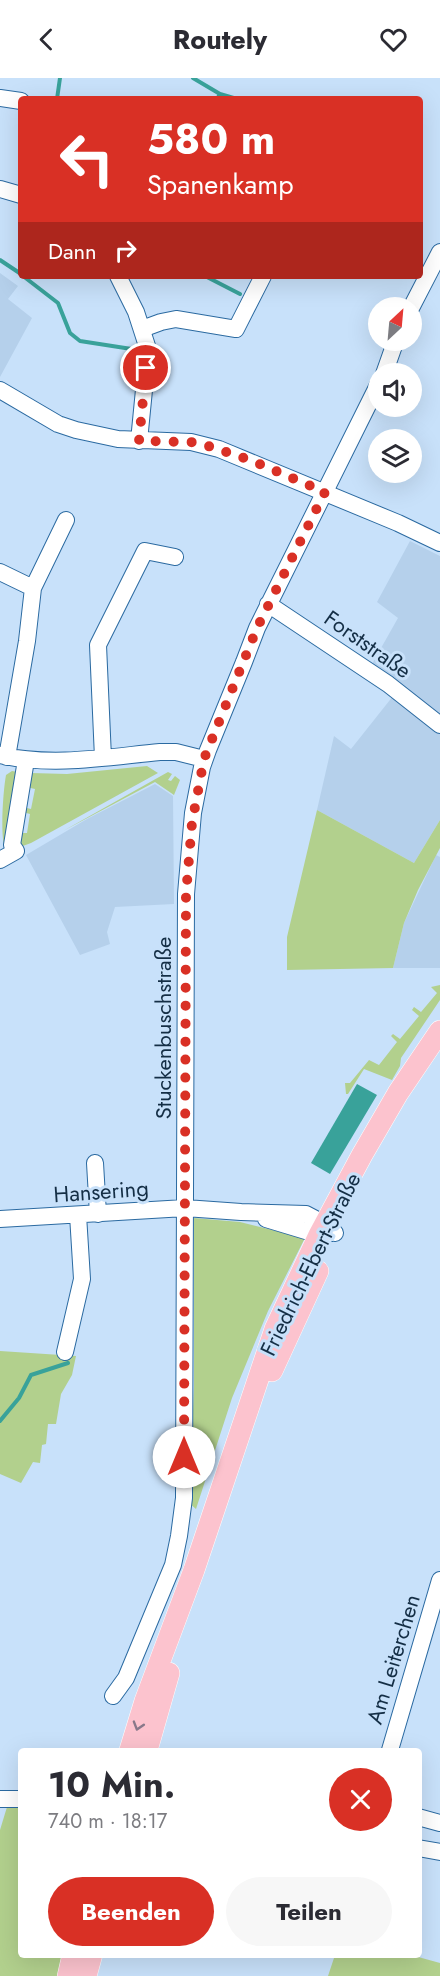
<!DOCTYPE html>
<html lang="de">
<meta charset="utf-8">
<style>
:root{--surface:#fff;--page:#f7f7f7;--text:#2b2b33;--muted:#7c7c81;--accent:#d93025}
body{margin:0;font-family:Jost,sans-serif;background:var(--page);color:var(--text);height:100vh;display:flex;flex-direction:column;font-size:22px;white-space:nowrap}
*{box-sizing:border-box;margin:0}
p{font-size:20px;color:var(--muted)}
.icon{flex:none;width:33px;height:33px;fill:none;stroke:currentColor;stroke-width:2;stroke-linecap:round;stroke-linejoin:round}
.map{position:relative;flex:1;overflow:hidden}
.drawer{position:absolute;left:18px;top:1670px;width:404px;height:210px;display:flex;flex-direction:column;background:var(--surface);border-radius:6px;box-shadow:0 6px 24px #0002}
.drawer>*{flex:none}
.hud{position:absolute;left:18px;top:18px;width:405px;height:183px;border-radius:6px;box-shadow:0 6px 24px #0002;background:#d93025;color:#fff;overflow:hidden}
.needle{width:39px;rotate:26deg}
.buttons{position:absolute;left:368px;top:219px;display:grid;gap:12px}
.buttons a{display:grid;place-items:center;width:54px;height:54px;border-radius:50%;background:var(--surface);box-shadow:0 6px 24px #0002;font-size:30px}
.pin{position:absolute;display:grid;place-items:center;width:51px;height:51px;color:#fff;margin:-26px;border:3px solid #fff;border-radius:50%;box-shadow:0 2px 6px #0007}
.me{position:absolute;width:66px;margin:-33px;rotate:0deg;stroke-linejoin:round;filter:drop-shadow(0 0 4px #0008)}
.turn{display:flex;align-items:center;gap:21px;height:126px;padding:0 30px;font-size:27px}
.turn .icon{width:78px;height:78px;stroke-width:2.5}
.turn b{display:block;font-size:42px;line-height:51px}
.then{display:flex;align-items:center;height:57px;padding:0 30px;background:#0003;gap:12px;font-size:22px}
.round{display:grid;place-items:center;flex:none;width:63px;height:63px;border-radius:32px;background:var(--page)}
.headline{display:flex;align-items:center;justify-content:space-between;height:102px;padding:0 30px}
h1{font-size:36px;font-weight:700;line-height:45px}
.primary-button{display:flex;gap:12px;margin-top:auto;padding:12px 30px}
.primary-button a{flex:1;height:69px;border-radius:36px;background:var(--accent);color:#fff;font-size:24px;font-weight:700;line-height:69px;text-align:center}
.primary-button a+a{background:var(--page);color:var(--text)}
header{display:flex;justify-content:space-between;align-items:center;height:78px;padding:0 30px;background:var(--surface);font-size:27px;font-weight:700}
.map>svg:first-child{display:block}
.built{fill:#b5d0eb}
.green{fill:#b2d08d}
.water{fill:#39a29a}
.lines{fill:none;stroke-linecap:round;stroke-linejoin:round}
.stream{stroke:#39a29a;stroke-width:4}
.minor-casing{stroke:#2b6aa1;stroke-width:18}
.major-casing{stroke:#fff;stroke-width:22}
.minor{stroke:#fff;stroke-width:16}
.major{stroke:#fcc3ce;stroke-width:21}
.oneway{stroke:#88788a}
.route{stroke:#d93025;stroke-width:10;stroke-dasharray:0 18}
.labels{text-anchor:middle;stroke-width:6;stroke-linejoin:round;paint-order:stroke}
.street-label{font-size:22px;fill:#142e45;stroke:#c8e1fa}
</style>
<header><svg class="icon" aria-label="back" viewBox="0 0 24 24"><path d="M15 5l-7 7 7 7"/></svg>Routely<svg class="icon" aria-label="heart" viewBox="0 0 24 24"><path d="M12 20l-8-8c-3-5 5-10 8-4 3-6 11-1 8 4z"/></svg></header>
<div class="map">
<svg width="440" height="1898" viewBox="0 0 440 1898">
<rect width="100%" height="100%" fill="#c8e1fa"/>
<path class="built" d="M 0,195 L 18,208 L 8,221 L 32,240 L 0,299 Z
M 410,463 L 440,478 L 440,742 L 414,785 L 317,732 L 334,658 L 351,671 L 401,608 L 372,586 L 398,540 L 377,524 Z
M 155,706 L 173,718 L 174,826 L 115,829 L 107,854 L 110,866 L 80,877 L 26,777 L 87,741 Z
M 436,777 L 440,779 L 440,890 L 393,890 L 404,845 Z"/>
<path class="green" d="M 147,688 L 158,695 L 31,765 L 20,769 L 18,755 L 27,755 L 30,736 L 22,734 L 23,729 L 31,731 L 35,711 L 26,709 L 31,695 L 67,696 Z
M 12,693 L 18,694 L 5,770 C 0,759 3,713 6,697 Z
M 168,694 L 172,696 L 168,702 L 171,703 L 175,698 L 180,702 L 174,717 L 155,704 L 63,753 Z
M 317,732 L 414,785 L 440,742 L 440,770 L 418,812 L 404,845 L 393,890 L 287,892 L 287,859 Z
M 440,907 L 440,922 L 401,980 L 400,988 L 392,1002 L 364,991 L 348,1016 L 346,1016 L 345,1005 L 350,1005 L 369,982 L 379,987 L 397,964 L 391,958 L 393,956 L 400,961 L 419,938 L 412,932 L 414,929 L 421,934 L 437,915 L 431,909 Z
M 194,1140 L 240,1144 L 305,1160 L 268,1233 L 232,1320 L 196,1431 L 189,1425 L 194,1310 Z
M 0,1273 L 76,1278 L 72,1297 L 61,1316 L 56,1346 L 48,1346 L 46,1366 L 42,1367 L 40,1385 L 33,1384 L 21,1405 L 0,1396 Z
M 7,1729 L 21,1729 L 21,1876 L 65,1877 L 60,1898 L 0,1898 L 0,1752 Z
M 335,1877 L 411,1877 L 440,1885 L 440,1898 L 328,1898 Z"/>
<path class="water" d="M 357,1006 L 377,1017 L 330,1096 L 311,1085 Z"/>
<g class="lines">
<path class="stream" d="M 193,0 L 220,16 L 217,21
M 220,16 L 237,21
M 57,21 L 60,0
M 0,182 L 21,196
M 23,198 L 58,225 L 70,255 L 80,263 L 138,272
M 205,198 L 240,216
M 0,1343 L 19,1320 L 31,1297 L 68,1285"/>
<defs>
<path id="minor" d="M 0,20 L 21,23
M 0,111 L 21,117
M 118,198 L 136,234 L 148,271 L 139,363
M 411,230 L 440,174
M 142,251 L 161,244 L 176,241 L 236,251 L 263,198
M 384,296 L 396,262
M 0,312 L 58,346 L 76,352 L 118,361 L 191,364 L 219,371 L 398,445 L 440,465
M 0,494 L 33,510
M 268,526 L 388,606 L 440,647
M 0,677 C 53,689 107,679 160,674 L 176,674 L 204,681
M 7,679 L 27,563 L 33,510 L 66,442
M 103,680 L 98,567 L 145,473 L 175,479
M 0,782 L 16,773 L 12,767 L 26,682
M 95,1085 L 98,1136
M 0,1141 L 185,1130 L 241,1134 L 306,1136 L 325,1146 L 335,1155
M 266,1141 L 319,1157 L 331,1155
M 65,1274 L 82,1201 L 78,1137
M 113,1618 L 126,1600 L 173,1487 L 179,1458 L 184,1420 L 186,816 L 193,735 L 202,689 L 208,672 L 244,584 L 257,550 L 378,307
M 390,1672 L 440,1502
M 0,1721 L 21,1721
M 418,1739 L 440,1745
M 418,1770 L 440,1774"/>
<path id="major" d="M 272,1293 L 318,1193
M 130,1672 L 145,1623 L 194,1492 L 275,1251 L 319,1157 L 362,1077 L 398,1015 L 440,953
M 147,1672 L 169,1595
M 68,1898 L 73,1876
M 86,1898 L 92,1876"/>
</defs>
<use href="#minor" class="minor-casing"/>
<use href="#major" class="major-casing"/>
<use href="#minor" class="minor"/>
<use href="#major" class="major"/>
</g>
<defs><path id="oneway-chevron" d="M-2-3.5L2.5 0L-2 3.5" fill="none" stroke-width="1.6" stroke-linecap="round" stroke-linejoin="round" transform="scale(1.5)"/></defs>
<use class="oneway" href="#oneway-chevron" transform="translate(138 1648) rotate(107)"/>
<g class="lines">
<path class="route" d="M 146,290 L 139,363 L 191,364 L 205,367 L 250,382 L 325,414 L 257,550 L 204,681 L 192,745 L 186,816 L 184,1379"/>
</g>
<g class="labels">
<g class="street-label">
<text transform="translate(368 566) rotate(35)" y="8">Forststraße</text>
<text transform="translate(163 950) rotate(-90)" y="8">Stuckenbuschstraße</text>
<text transform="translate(101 1113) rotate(-4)" y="8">Hansering</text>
<text transform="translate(310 1186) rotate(-64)" y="8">Friedrich-Ebert-Straße</text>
<text transform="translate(393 1581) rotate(-73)" y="8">Am Leiterchen</text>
</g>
</g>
</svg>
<div class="buttons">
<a><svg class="needle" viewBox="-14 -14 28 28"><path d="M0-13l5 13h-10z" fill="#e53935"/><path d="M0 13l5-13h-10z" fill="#7c7c81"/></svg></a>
<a><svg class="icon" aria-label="sound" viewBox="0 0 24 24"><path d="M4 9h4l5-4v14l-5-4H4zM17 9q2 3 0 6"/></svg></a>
<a><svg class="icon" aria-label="layers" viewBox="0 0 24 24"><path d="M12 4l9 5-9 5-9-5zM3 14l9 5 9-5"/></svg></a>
</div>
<div class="pin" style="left:146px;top:290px;background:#d93025"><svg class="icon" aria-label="arrive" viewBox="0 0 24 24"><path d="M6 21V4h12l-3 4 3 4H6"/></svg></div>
<svg class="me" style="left:184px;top:1379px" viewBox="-20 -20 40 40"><circle r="19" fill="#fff"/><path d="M0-13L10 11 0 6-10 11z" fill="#d93025"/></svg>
<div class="hud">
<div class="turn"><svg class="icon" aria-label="left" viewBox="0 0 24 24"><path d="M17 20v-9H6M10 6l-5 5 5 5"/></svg><div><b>580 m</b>Spanenkamp</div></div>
<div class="then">Dann<svg class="icon" aria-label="right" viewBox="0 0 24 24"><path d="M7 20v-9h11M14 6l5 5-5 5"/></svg></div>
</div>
<section class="drawer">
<div class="headline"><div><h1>10 Min.</h1><p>740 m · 18:17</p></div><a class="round" style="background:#d93025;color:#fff"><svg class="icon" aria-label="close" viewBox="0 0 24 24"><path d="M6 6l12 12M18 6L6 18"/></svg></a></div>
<div class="primary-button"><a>Beenden</a><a>Teilen</a></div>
</section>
</div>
